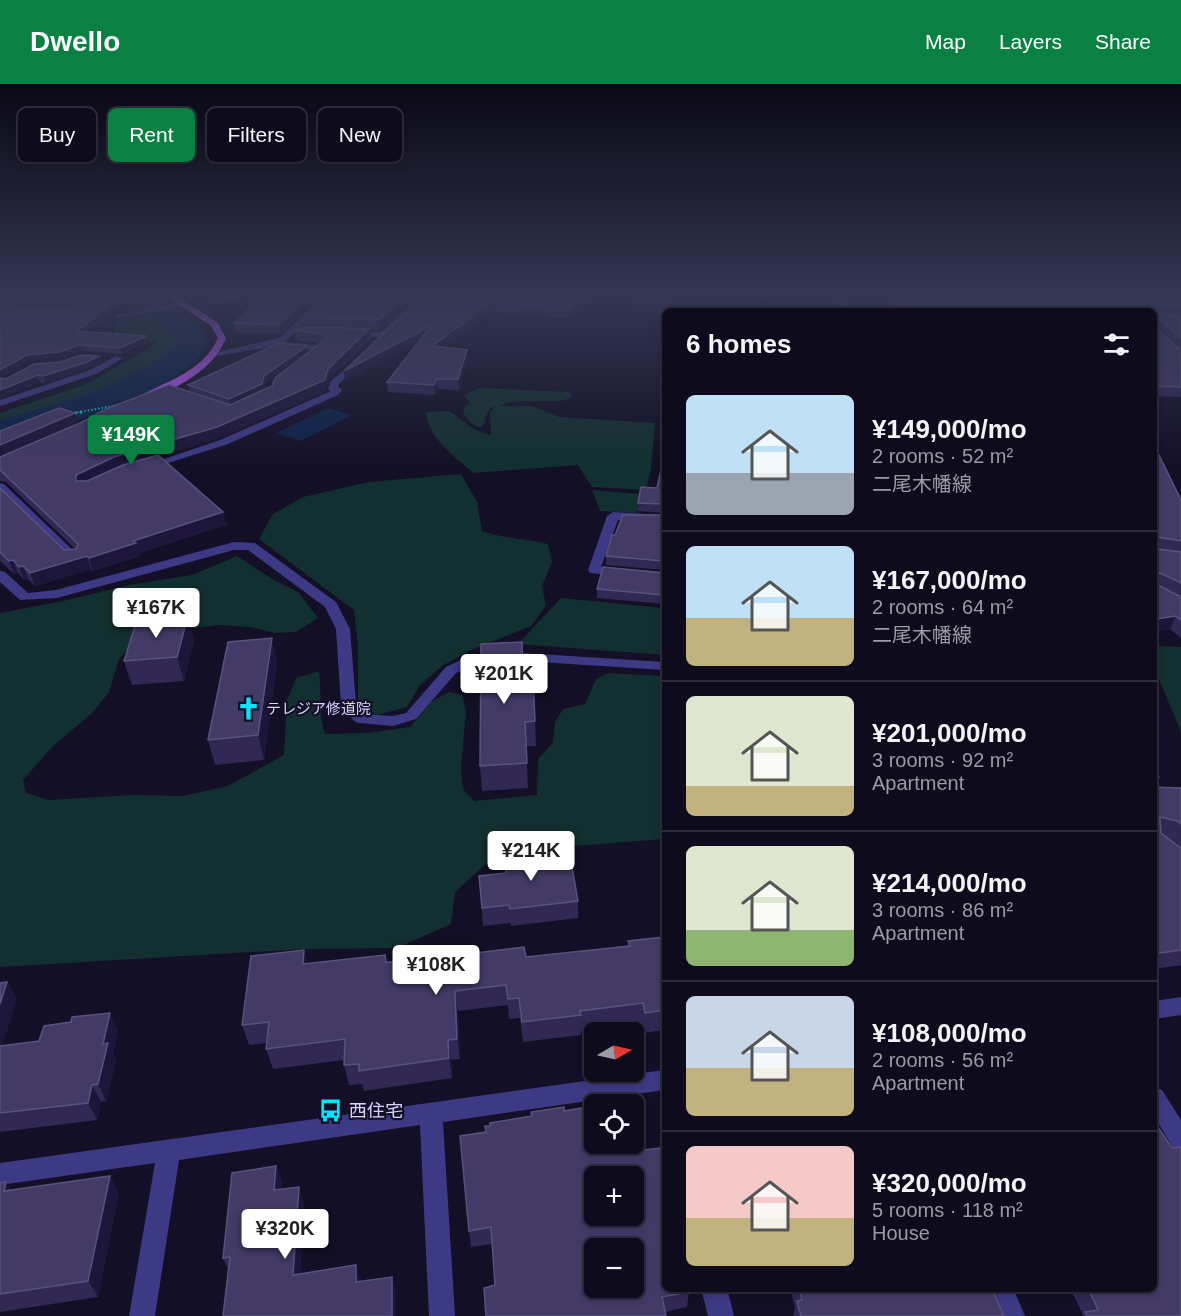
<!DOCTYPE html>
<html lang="en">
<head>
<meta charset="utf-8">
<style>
  :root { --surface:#0e0b1c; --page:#171425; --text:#f1f3f6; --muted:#9b9ba3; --line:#2e2b3b; --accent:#0b8043 }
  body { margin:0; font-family:Helvetica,"Noto Sans JP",sans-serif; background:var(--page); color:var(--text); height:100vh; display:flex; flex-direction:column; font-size:22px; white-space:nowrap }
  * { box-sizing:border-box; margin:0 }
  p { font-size:20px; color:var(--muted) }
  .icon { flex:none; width:33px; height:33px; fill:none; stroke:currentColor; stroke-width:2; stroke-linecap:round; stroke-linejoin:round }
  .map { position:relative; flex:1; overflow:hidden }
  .side { position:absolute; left:662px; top:224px; width:495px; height:984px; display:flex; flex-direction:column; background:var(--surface); border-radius:9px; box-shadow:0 3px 9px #0003,0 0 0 2px var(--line) }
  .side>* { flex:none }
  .guide { position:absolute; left:18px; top:24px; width:554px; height:54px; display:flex; gap:12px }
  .needle { width:39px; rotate:81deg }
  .buttons { position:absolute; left:584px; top:938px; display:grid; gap:12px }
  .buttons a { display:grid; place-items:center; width:60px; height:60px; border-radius:9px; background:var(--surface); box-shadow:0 3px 9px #0003,0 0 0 2px var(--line); font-size:30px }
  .price { position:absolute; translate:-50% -51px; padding:0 14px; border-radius:6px; background:#fff; color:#222; font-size:20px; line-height:39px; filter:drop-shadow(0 2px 3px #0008) }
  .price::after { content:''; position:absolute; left:50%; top:36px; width:18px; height:14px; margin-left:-9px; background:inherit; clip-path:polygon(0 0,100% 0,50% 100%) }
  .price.active { background:var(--accent); color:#fff }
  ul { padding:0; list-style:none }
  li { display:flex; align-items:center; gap:18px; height:150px; padding:0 24px }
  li+li { border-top:2px solid var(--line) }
  li span { display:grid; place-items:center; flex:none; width:168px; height:120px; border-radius:9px; color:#555 }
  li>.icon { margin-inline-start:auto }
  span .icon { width:72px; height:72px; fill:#fffc; stroke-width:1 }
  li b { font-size:26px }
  h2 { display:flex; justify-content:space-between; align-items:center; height:72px; padding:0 24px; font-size:26px }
  .chip { padding:0 21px; border-radius:9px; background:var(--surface); box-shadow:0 3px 9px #0003,0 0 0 2px var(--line); font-size:21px; line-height:54px }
  .chip.active { background:var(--accent); color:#fff }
  header { display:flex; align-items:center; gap:36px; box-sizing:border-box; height:84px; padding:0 30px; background:var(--accent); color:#fff }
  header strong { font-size:28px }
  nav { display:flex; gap:33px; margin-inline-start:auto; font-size:21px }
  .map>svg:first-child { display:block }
</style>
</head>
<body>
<header>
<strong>Dwello</strong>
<nav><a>Map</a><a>Layers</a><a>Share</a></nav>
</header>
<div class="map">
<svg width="1181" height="1232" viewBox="0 0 1181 1232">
  <rect width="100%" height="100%" fill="#130f26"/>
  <path fill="#12302f" d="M154,229L182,252L185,263C136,311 63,325 0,344V329L89,299L159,258L111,253L119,235Z
    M480,304L570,308L573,313C550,323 521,311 500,322H532L559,333L655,339L651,385L646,406L592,403L578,381L473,389C454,372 428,354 426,328L449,327L475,346L491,351L490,328L496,322L491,324L486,331L485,339L481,343L472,340L463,329L465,322L470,319L464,311Z
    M461,390L477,418L482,447C504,455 525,454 548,460L552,478L542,502L546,522L531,542L471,566L442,582L420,601L407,623L377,631L358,623V562L354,526L259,455L273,430L303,413L369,398Z
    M592,406L641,410L637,429L600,427Z
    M237,472L272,495L298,508L318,534L296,548L275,549L251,543L218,541L175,547L131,561L119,575L109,608L93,628L52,663L23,696L26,709L48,716L133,711L183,712L228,702L284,671L287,616L296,594L319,587C322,608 318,629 325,650L367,649L410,643L431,618L449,608L462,611L466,627L461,685L463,705L474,717L537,711L538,675L553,659L555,638L563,625L585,620L596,595L608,589L664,592V755L499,768L455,808L451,840L397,864L304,865L0,883V529L63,517L129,501L192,491Z
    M561,514L664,524V571L518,560Z
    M1154,562L1181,563V648L1154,583Z"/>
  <path fill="#0c2248" d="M328,324L352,331L301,357L276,349Z"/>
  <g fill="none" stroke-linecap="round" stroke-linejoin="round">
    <path fill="#0c2248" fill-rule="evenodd" d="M124,211H154L200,244L208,262C171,316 61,342 0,357V336C64,318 126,303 178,260L177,253L128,217Z"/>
    <path stroke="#2fb8b0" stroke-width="2" stroke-dasharray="1.5 2" stroke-linecap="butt" d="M211,217L243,211
      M74,329L124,320"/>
    <path stroke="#2fb8b0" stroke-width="3" stroke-dasharray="2 3" stroke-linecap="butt" d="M70,330L82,328"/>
    <path fill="#3d3a85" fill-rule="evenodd" d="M325,211H333L285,258L325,262V266L314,273L307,271L313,266L276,262L217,272L213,269L279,254Z
      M423,211H431L386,253H350L346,250L350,247L381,248Z
      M834,211H842L849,226H841Z
      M183,218L187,220L186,222L118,234L114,232Z
      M116,272L123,274L96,290L0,322V316L90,286Z
      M359,273L363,276L362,278L339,300L338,303L342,306L338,311L228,360L152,384H144L143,382L220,356L331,307L328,305L331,297Z
      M0,399L4,400L78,471L80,474L78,477H70L0,408Z
      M613,428L664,431V438L618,436L601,483L664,488V496L590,489L588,486L607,432Z
      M234,458L255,459L336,518L350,545L356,620L364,630L393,632L406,629L446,583L465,574L492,567L664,578V586L492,575L456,589L416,635L393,642L359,639L354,637L341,621L336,545L325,523L248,466H234L57,514L20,516L0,498V487L5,488L28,509L56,506Z
      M1181,913V931L1154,935V917Z
      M664,986V1006L443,1038L455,1232H429L420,1041L179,1076L155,1232H129L155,1079L0,1101V1079Z
      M1154,1003L1162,1006L1181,1036V1067L1173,1064L1154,1032Z
      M701,1204H727L734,1232H708Z
      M987,1204H1013L1025,1232H999Z"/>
    <path fill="#c25bff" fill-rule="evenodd" d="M165,211H174L217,238L226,254C214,286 175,306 144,316L141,315V311C169,297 205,285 218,254L211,242Z"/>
  </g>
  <path fill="#312854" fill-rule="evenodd" d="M0,211H86L69,222L0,219Z
    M92,211H132L86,248L147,252L148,258L122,270L82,267L61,274L29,277L0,294L70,224Z
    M264,211H323L280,250L236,249L234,239Z
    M326,211H420L380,246L369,245L371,255L329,295L326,307L219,354L160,372L223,428L226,441L139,469L140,472L93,487L91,485L35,502L28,495L24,496L18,489L14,490L0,477V404L64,466L75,465L6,398L0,397V347L75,329L78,340L225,319L189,307L188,301L307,262L308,268L266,298L263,306L272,302L321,259L297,257L295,247L304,243L303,234Z
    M424,211H594L568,235L492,227L444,263L467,266V275L459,306L438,305L435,311L388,308L387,298L418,258L345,297L344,287Z
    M641,211H674L669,226H664V228L639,227V218Z
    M889,211H1124L1132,219H1133L1127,211H1181V266L1167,254L1181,267V313L1154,312V226H895Z
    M99,272L101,278L89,284L45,299L40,298L0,314V294L6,295L60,278Z
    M1154,369L1181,416V554L1170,545L1154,547Z
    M664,371V430V429L638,427V419L657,404Z
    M664,431V487V486L606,481V472L615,451Z
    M664,489V520L597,514V505Z
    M188,532L194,556L184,597L132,601L124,577Z
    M277,578L264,676L215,681L208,656Z
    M523,596L535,637L536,662H526L528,704L482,707L480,682Z
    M1154,691V703L1181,704V881L1154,885ZM1165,752L1169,754L1178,760L1180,763Z
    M504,773L578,817V834L511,842L510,839L483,842L479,792L505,789Z
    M664,853V946L644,949L642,939L581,947V951L523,958L520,934L509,935L508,921L458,927L460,975L451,976L452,994L364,1007L362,1000L349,1001L344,981V976L273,985L266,965L267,959L249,961L242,941L308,880L526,873L628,862V857Z
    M7,898L17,915L2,962L118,946L113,970L116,977L106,1017L101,1018L97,1036L0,1048V899Z
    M564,1027L664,1204L689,1208L687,1223L665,1228L495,1201L492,1160L471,1163L469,1147Z
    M276,1082L282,1098L281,1105L304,1119L300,1190L361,1197V1198L396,1208V1232H223L228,1185L223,1174Z
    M6,1098L11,1106L119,1108L98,1213L0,1228V1099Z
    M790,1204H991L1004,1232H793L795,1223Z
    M1070,1204H1154L1181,1232H1082L1083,1231Z"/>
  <path fill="#1d163a" d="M76,211H86L69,222L68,216Z
    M123,211H132L79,253L77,247Z
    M312,211H323L280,250L278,241Z
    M409,211H420L380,246L379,236Z
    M585,211H594L568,235V226Z
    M672,211H674L669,226V219Z
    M492,218V227L433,272L432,262Z
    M432,241L433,250L345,297L344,287Z
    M369,245L371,255L329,295L326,307L219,354L117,385L80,403L76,397V391L114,373L328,285Z
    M147,252L148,258L122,270L120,264Z
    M80,261L82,267L61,274L29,277L0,294V286L27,271Z
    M307,262L308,268L266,298L263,306L231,322L229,315Z
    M467,266V275L459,306L458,295Z
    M99,272L101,278L89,284L45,299L43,292Z
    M38,291L40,298L0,314V306Z
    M437,295L438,305L435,311L434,301Z
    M75,329L78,340L0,375V361Z
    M223,428L226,441L139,469L140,472L93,487L89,474L133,457Z
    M87,472L91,485L35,502L30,489Z
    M13,476L18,489L14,490L9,477Z
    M23,482L28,495L24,496L19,483Z
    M188,532L194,556L184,597L177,573Z
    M1176,532L1170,545L1154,547V540L1156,535Z
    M272,554L277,578L264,676L258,651Z
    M304,866L309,886L303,880Z
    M7,898L17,915L0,968V920Z
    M455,907L458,927L460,975L457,955Z
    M110,929L118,946L113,970L116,977L106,1017L98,1000L103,960Z
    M448,956L451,976L452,994L449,974Z
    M92,1001L101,1018L97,1036L88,1019Z
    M276,1082L282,1098L280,1122L274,1106Z
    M110,1092L119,1108L98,1213L88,1197Z
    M6,1098L17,1115L4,1107Z
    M299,1103L304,1119L299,1206L293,1191Z
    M356,1181L361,1197V1214L356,1198Z
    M392,1193L396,1208V1232H392Z"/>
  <path fill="#433a66" stroke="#5a527e" stroke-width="1.5" fill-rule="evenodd" d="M0,211H76L68,216L0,213Z
    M92,211H123L77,247L147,252L120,264L80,261L59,268L27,271L0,286V222L70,224Z
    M264,211H312L278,241L234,239Z
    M326,211H409L379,236L303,234Z
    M424,211H585L568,226L492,218L432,262L467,266L458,295H437L434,301L387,298L432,241L344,287Z
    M641,211H672L669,219L639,218Z
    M894,211H957L1052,219H1078L1080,216L1074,213L1050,211H1124L1132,219L1142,217L1137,211H1181V223L1155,221L1157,229L1181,232V254L1157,233L1155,243L1181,267V303L1154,302V226H900Z
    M304,243L369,245L328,285L325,296L217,343L114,373L76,391V397H87L123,381L158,371L223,428L133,457L136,459L89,474L87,472L30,489L23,482L19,483L13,476L9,477L0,468V404L64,466L76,465L78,460L75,457L0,386V373L80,339L106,325L169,301L230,321L272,302L275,294L327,254L321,249L295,247Z
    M279,259L307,262L264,292L262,300L229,315L188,301Z
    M81,271L99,272L87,278L43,292L38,291L0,306V294L6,295L34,280L60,278Z
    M59,324L75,329L0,361V347Z
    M1154,369H1158L1181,416V457L1157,453L1158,465L1181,468V499L1158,488V501L1181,513V536L1176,532L1156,535L1154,533Z
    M664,371V420L638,419L641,403L657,404Z
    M623,431H664V477L606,472L612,451H615Z
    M603,483L664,489V511L597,505Z
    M188,532L177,573L124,577L137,536Z
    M272,554L258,651L208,656L228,558Z
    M522,558L523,596L533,595L535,637L525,638L527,679L480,682L481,560Z
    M1154,691L1159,693L1154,703L1181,704V740L1177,737L1160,733L1161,749L1181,764V866L1154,870Z
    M569,766L578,817L510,825L509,821L482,824L479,792L506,789L504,773Z
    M664,853V926L645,929L643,919L580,927L581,931L522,938L519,914L508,915L506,901L455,907L457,955L448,956L449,974L359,987V980L344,981L345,955L266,965L269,938L242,941L251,872L304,866L303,880L385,871L386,878H404L524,863L526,873L630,862L628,857Z
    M7,898L0,920V899Z
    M110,929L103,960L108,959L98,1000L92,1001L88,1019L0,1029V962L39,957L44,942L71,938L72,933Z
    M618,1018V1020H604Z
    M594,1022V1059H633V1055L636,1067L660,1064L664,1083V1204H688L689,1208L662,1213L666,1232H486L484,1204L495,1201L491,1143L469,1147L460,1052L486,1048L485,1042H490V1039L532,1032L531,1028L564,1023V1027ZM594,1092H633V1131H594ZM594,1164H633V1203H594Z
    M1154,1037L1172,1064L1181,1063V1232H1087L1085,1228L1098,1226L1088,1204H1154Z
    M276,1082L274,1106L299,1103L293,1191L356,1181V1198L392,1193V1232H223L230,1173L223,1174L232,1089Z
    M110,1092L88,1197L0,1210V1099L6,1098L4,1107Z
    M799,1204H991L1004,1232H801L797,1217L802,1216Z"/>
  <linearGradient id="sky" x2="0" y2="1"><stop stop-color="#0a0815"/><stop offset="0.55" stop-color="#333752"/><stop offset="1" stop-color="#333752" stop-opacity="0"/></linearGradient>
  <rect width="1181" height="383" fill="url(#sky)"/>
  <defs>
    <symbol id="church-bare" viewBox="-9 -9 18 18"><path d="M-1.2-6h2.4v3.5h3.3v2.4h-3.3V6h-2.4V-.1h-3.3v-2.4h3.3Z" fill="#00e5ff" stroke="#130f26" stroke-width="2.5" paint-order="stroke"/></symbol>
    <symbol id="bus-bare" viewBox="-9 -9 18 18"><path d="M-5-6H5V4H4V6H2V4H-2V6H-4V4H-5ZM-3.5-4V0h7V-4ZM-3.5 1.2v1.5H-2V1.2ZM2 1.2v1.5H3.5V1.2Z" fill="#00e5ff" stroke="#130f26" stroke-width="2.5" paint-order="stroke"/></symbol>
  </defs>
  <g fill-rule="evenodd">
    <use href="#church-bare" x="232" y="608" width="33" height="33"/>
    <use href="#bus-bare" x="314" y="1010" width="33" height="33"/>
  </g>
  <g text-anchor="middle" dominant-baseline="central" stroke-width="4.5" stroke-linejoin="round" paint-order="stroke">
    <g font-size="15" fill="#d9d4ff" stroke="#130f26" text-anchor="start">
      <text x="266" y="624">テレジア修道院</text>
    </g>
    <g font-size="18" fill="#d9d4ff" stroke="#130f26" text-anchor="start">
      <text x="349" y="1027">西住宅</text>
    </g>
  </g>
</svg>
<div class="buttons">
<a><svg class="needle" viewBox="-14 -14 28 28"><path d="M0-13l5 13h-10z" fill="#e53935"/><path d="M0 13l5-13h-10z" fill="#9b9ba3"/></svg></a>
<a><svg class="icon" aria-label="locate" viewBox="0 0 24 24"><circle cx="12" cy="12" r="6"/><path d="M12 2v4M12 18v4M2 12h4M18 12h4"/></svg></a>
<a>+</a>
<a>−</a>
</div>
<b class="price active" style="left:131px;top:382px">¥149K</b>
<b class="price" style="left:156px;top:555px">¥167K</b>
<b class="price" style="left:504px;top:621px">¥201K</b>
<b class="price" style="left:531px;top:798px">¥214K</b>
<b class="price" style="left:436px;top:912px">¥108K</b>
<b class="price" style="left:285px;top:1176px">¥320K</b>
<div class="guide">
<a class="chip">Buy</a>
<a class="chip active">Rent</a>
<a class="chip">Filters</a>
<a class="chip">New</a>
</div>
<section class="side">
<h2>6 homes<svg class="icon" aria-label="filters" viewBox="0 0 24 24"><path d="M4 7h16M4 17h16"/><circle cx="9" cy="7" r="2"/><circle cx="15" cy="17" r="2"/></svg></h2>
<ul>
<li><span style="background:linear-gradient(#bfe0f5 65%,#9aa5b1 0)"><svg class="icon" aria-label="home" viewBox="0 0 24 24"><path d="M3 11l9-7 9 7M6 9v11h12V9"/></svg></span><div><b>¥149,000/mo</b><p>2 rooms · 52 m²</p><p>二尾木幡線</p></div></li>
<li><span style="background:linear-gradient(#bfe0f5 60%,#c2b280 0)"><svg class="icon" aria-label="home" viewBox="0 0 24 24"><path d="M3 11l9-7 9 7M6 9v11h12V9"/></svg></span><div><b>¥167,000/mo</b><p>2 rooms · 64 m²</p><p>二尾木幡線</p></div></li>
<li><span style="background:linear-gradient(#dfe7d0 75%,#c2b280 0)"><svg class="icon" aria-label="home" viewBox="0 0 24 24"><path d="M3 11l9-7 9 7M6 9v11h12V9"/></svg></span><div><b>¥201,000/mo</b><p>3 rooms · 92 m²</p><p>Apartment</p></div></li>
<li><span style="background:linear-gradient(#dfe7d0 70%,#8fb573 0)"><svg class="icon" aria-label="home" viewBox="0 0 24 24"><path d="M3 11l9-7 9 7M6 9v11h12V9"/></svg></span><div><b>¥214,000/mo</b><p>3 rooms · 86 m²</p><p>Apartment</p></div></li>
<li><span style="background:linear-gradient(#c9d6e8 60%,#c2b280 0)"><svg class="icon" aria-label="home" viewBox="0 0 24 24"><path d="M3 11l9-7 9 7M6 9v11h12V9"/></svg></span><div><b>¥108,000/mo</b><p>2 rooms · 56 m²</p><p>Apartment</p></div></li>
<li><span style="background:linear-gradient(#f6c9c9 60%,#c2b280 0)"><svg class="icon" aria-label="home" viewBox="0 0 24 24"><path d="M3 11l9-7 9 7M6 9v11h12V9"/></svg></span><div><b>¥320,000/mo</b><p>5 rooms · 118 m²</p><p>House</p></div></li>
</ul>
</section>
</div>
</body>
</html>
